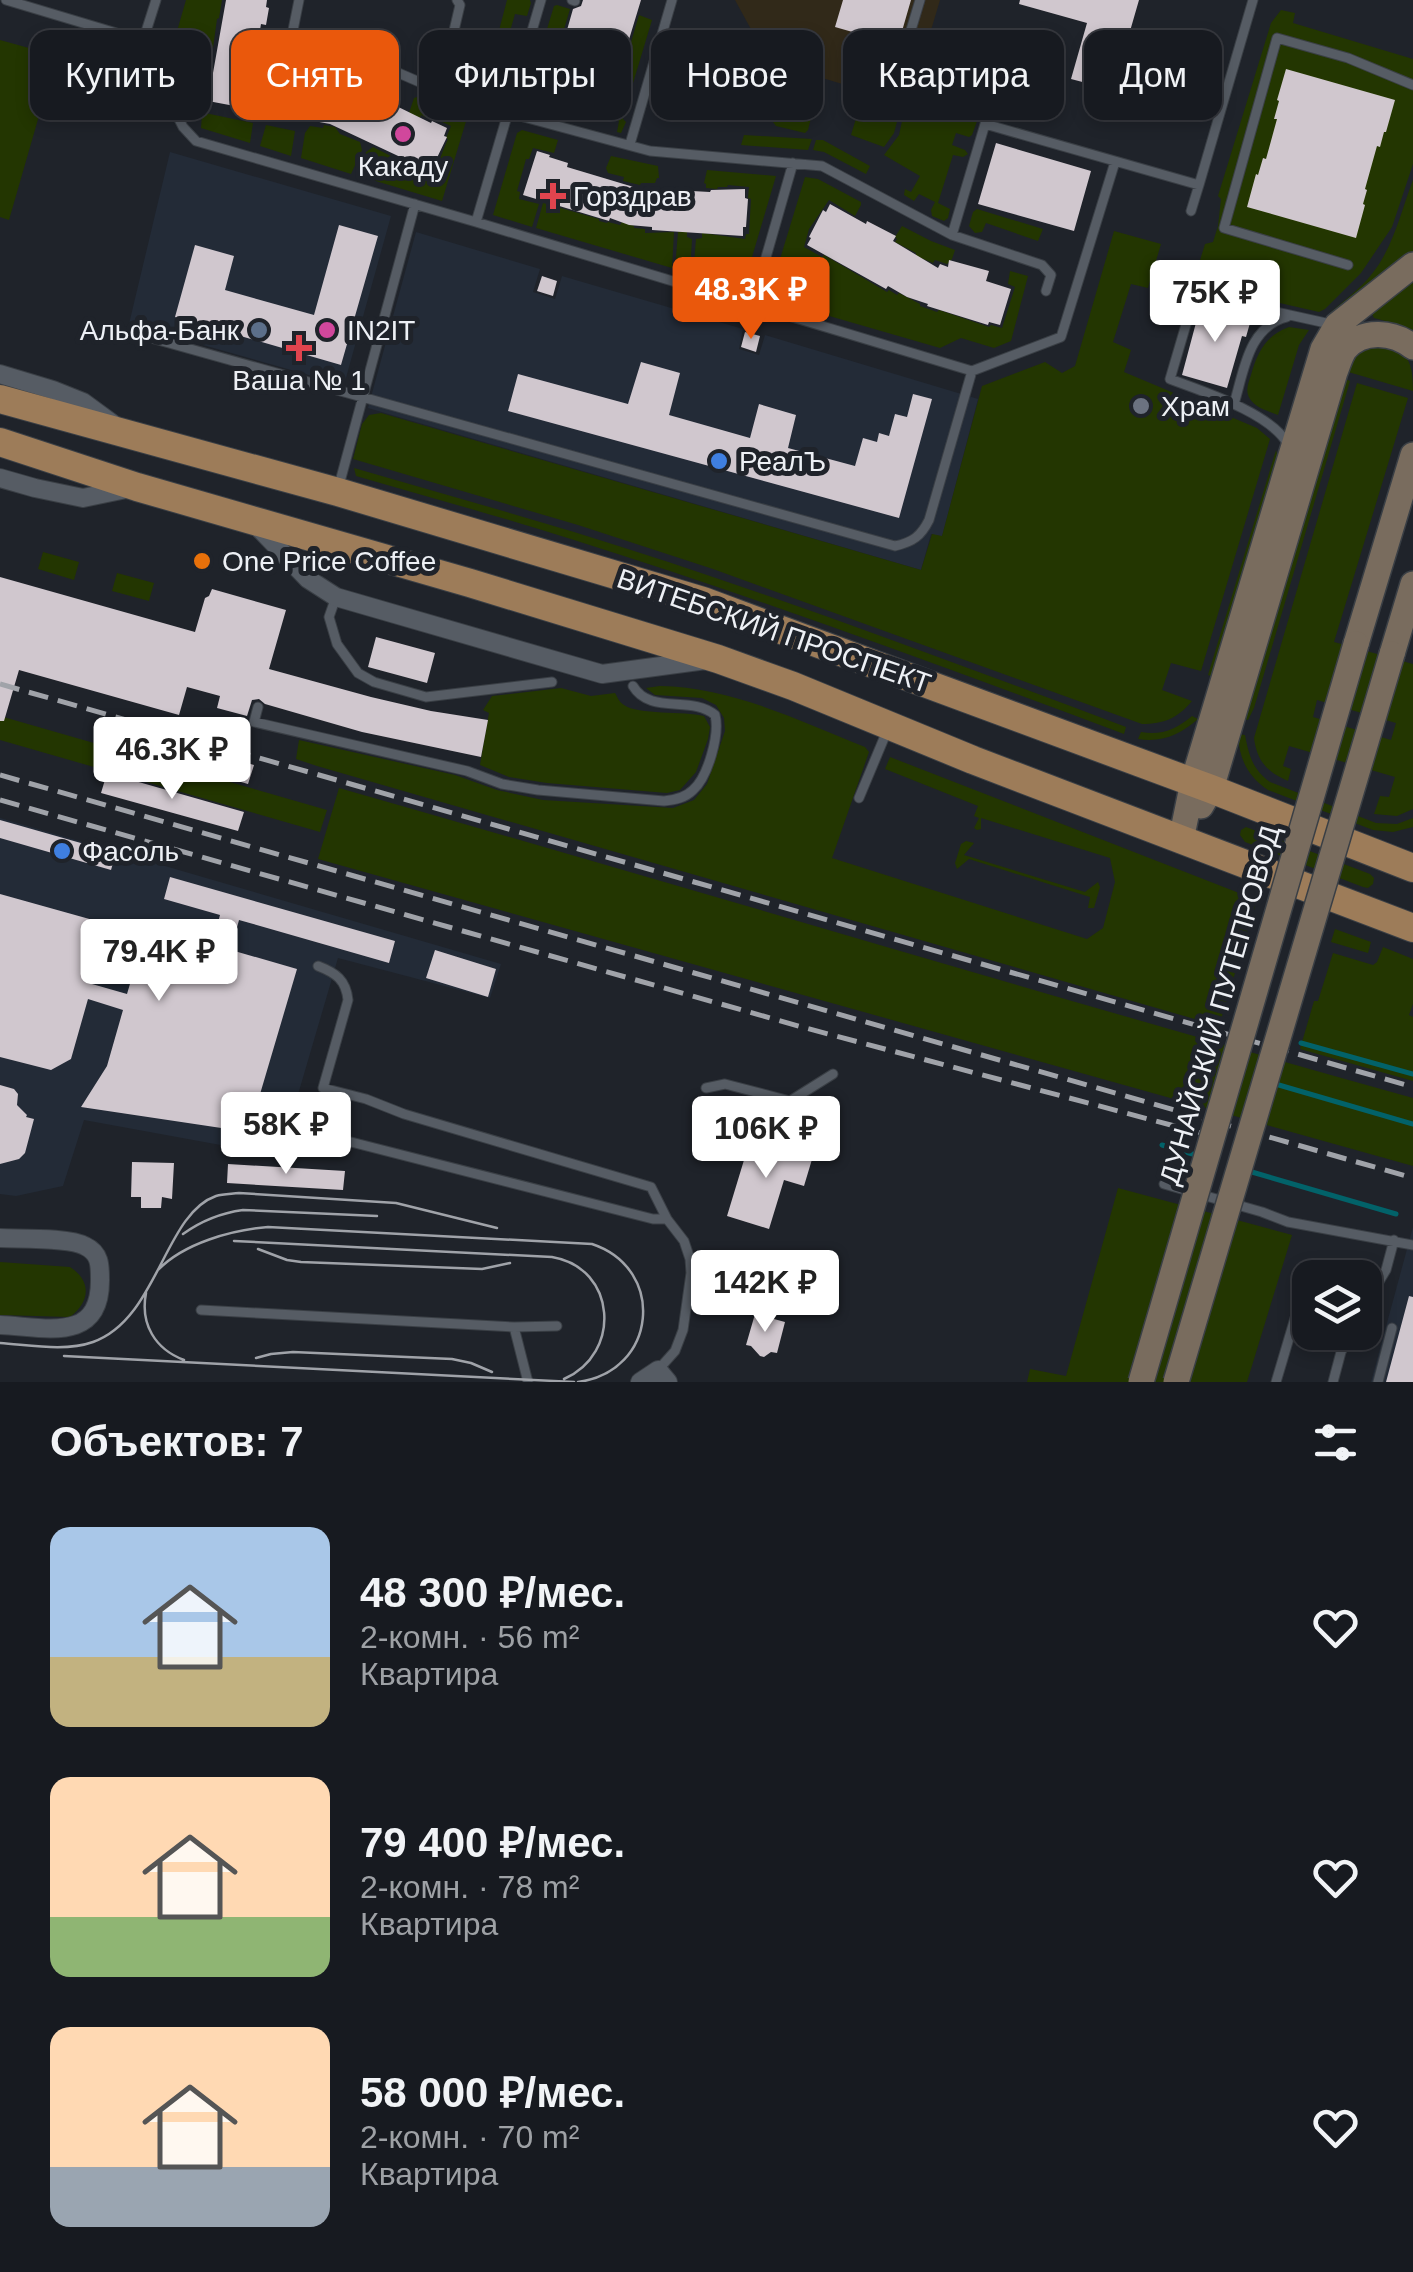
<!DOCTYPE html>
<html lang="ru">
<head>
<meta charset="utf-8">
<style>
  :root { --surface:#171a20; --page:#24272d; --text:#f1f3f6; --muted:#9ea1a5; --line:#36383e; --accent:#ea580c }
  body { margin:0; font-family:Helvetica,sans-serif; background:var(--page); color:var(--text); height:100vh; display:flex; flex-direction:column; font-size:38px; white-space:nowrap }
  * { box-sizing:border-box; margin:0 }
  p { font-size:32px; color:var(--muted) }
  .icon { flex:none; width:55px; height:55px; fill:none; stroke:currentColor; stroke-width:2; stroke-linecap:round; stroke-linejoin:round }
  .map { position:relative; height:1382px; overflow:hidden }
  .sheet { display:flex; flex-direction:column; background:var(--surface); flex:1 }
  .sheet>* { flex:none }
  .banner { position:absolute; left:30px; top:30px; width:1355px; height:90px; display:flex; gap:20px }
  .fabs { position:absolute; left:1292px; top:1260px; display:grid; gap:20px }
  .fabs a { display:grid; place-items:center; width:90px; height:90px; border-radius:20px; background:var(--surface); box-shadow:0 5px 15px #0003,0 0 0 2px var(--line); font-size:50px }
  .price { position:absolute; translate:-50% -85px; padding:0 22px; border-radius:10px; background:#fff; color:#222; font-size:32px; line-height:65px; filter:drop-shadow(0 2px 5px #0008) }
  .price::after { content:''; position:absolute; left:50%; top:60px; width:30px; height:22px; margin-left:-15px; background:inherit; clip-path:polygon(0 0,100% 0,50% 100%) }
  .price.selected { background:var(--accent); color:#fff }
  ul { padding:0; list-style:none }
  li { display:flex; align-items:center; gap:30px; height:250px; padding:0 50px }
  li span { display:grid; place-items:center; flex:none; width:280px; height:200px; border-radius:20px; color:#555 }
  li>.icon { margin-inline-start:auto }
  span .icon { width:120px; height:120px; fill:#fffc; stroke-width:1 }
  li b { font-size:42px }
  h2 { display:flex; justify-content:space-between; align-items:center; height:120px; padding:0 50px; font-size:42px }
  .chip { padding:0 35px; border-radius:20px; background:var(--surface); box-shadow:0 5px 15px #0003,0 0 0 2px var(--line); font-size:35px; line-height:90px }
  .chip.selected { background:var(--accent); color:#fff }
  .map>svg:first-child { display:block }
</style>
</head>
<body>
<div class="map">
<svg width="1413" height="1382" viewBox="0 0 1413 1382">
  <rect width="100%" height="100%" fill="#1f232a"/>
  <path fill="#232b37" d="M170,152L391,216L344,385L129,324Z
    M416,232L540,269L533,292L555,299L562,276L743,329L739,349L759,355L765,335L978,399L942,537L931,534L921,570L368,408Z
    M0,818L501,964L490,998L338,958L297,1098L284,1107L259,1152L84,1120L63,1186L16,1196L0,1194Z
    M1413,1228V1382H1371L1413,1227Z"/>
  <path fill="#312919" d="M735,0H940L909,104L769,62Z"/>
  <path fill="#233601" fill-rule="evenodd" d="M186,0H222L219,18L217,19L213,48L199,53L175,48L173,45Z
    M507,0H530L531,3L527,16L515,14L508,38L519,44L503,100L499,104L481,99Z
    M557,5L570,9L552,70L555,73L538,68L536,65L554,6Z
    M1281,10L1295,13L1293,23L1413,59V164L1392,227L1361,273L1325,309L1319,312L1193,283L1205,244L1213,242L1218,226L1221,199L1218,196L1271,23Z
    M639,15L652,20L630,93L628,95L622,93V85L619,83Z
    M0,40L83,63L87,76L45,95L9,220L0,217Z
    M750,40L766,63L783,68L769,120L731,109Z
    M932,57H940L945,64L944,68L934,75L959,107L970,101L980,113L972,135L969,137L956,133L952,145L965,150L968,154L963,157L953,155L938,203L950,209L948,218L944,221L932,216L931,210L935,202L919,194L914,201L904,195L905,189L911,192L920,176L884,155L899,135L904,112L916,108Z
    M172,58L195,62L199,66L190,109L167,65Z
    M323,65L366,74L373,80L369,88H362L359,93L342,85L321,81L319,73Z
    M537,72L627,98L628,101L623,119L626,122L621,133L617,132L619,121L543,99L538,110L525,106L534,74Z
    M790,72L820,82L808,130L805,133L776,126L773,122L786,75Z
    M864,92L902,103L894,133L884,147L851,135Z
    M417,97L467,118L442,201L356,175L366,152L373,147L403,162L410,163V166L430,175C439,167 442,151 448,139L446,138L451,126L431,117L429,119L421,115L420,118L409,113L414,98Z
    M205,113L253,123L250,143L201,128L202,115Z
    M266,125L295,131L291,156L260,146Z
    M324,125L335,127L340,134L360,142L362,150L351,174L301,158L305,133L310,126L323,128Z
    M522,130L558,140L554,153L533,148L529,159H526L517,191L520,192L519,199L539,204L532,227L493,215L517,133Z
    M744,135L812,139L808,150L741,145Z
    M816,140H823L870,166L866,174L824,152L813,150Z
    M611,156L658,166L659,178H657L655,183H641L640,185L623,181L624,177L608,173L606,168Z
    M707,170L776,176L747,274L726,268L708,279L693,275L696,239L702,238V233L745,239L746,234H749L751,199L748,198L749,187L728,185L727,187H718L717,189L706,188V184L704,183Z
    M805,177L818,179L861,202V205L855,216L829,200L809,229L804,247L822,257L824,255L887,292L889,290L897,295L899,293L920,304V306L937,312L939,310L989,327L991,325L1002,328L1015,287L1008,284L1010,271L1028,276L1011,341L994,348L961,338L940,348L805,309L795,289L773,282Z
    M1413,180V255L1338,311L1330,313C1343,301 1360,289 1371,275C1393,249 1401,211 1413,180Z
    M543,203L599,219V221L607,223L608,222L620,225L622,222L634,226V228L645,229V233L674,232L672,268L536,228Z
    M977,209L1043,229L1038,241L986,223L982,232L975,233L969,226L973,212Z
    M902,226L931,241L955,250L952,259L947,264L935,260L933,263L916,256V253L895,242L897,239L895,237Z
    M1114,231L1161,244L1148,288L1131,284L1113,342L1131,350L1124,372L1257,428L1270,439L1201,671L1171,663L1162,690L1192,701C1178,718 1164,724 1142,724L713,569L578,525L353,459L362,424L369,415L381,413L921,570L932,534L942,536L982,386L1045,362L1062,373L1075,366Z
    M678,232H687V237L692,239L690,274L675,269Z
    M1413,279V331L1397,324L1374,318L1372,314L1374,308Z
    M1289,327L1309,330L1299,345L1278,415C1268,411 1256,408 1250,399C1245,391 1248,384 1251,375C1257,353 1266,335 1289,327Z
    M1368,347C1405,347 1413,355 1413,391L1345,371L1354,356Z
    M1343,378L1350,381L1254,708L1248,720L1242,718Z
    M1357,383L1408,398L1334,642L1413,664V809L1397,816L1374,814L1380,796L1389,797L1395,777L1289,746L1283,766L1291,769L1288,781C1267,772 1257,761 1254,738ZM1317,700L1396,723L1391,740L1313,717Z
    M1276,450L1278,458L1216,678L1208,675Z
    M354,468C427,489 501,510 574,532C760,589 944,659 1126,727L1124,734C942,666 759,598 574,540C502,517 428,497 356,476Z
    M43,552L79,562L74,580L38,569Z
    M117,573L154,583L149,601L112,591Z
    M660,686C731,687 800,721 865,747L869,752L832,858L1087,939L1103,928L1115,882L1110,858L981,818V829L977,830L974,828L979,818L974,816L978,806L885,769L890,757L1257,900L1219,1026L317,766L296,759L299,740L455,775L497,790L543,800L673,808L694,800L707,784L725,731L724,718L716,705L702,698L655,695L646,688Z
    M561,688L591,696L615,693C618,698 619,702 624,705C638,715 684,711 704,716L710,727L708,739L696,772L680,790L667,793L547,783L509,777L480,765L489,713L483,710L492,696Z
    M0,716L327,810L320,832L0,740Z
    M1192,716L1198,719C1181,734 1162,743 1138,739L1141,732C1161,736 1177,729 1192,716Z
    M1238,734L1245,735C1249,755 1252,769 1270,782L1376,823L1397,824L1413,818V827L1393,832L1373,830L1268,790C1247,776 1239,758 1238,734Z
    M339,788C697,890 1054,998 1413,1098V1166L318,859Z
    M1246,827L1370,874L1374,878L1373,884L1368,888L1363,887L1245,842L1240,835L1241,830Z
    M966,841L974,843L964,855L1085,892L1098,882L1100,887L1094,908H1088L1090,897L969,859L957,869L955,863L961,844Z
    M1335,929L1371,942L1368,953L1331,942Z
    M1383,947L1413,959V1004L1409,1015L1413,1017V1081L1300,1049L1314,1001H1318L1333,953L1373,965L1377,962Z
    M1118,1188L1292,1235L1247,1382H1027L1030,1369L1066,1376Z
    M0,1262L70,1267C92,1281 90,1302 70,1317L0,1315Z"/>
  <g fill="none" stroke-linecap="round" stroke-linejoin="round">
    <path stroke="#026269" stroke-width="5" d="M1301,1043L1413,1074
      M1272,1083L1413,1124
      M1162,1145L1196,1155
      M1245,1170L1396,1214"/>
  </g>
  <path fill="#d0c7ce" d="M226,0H267L266,7L269,8L266,25L261,24L259,36L257,35L252,64L283,70L282,74L312,80V82L354,90L371,98L372,96L380,98L431,123L432,121L447,128L444,136L447,137L434,164L432,162L428,170L330,124L208,101Z
    M583,0H641L614,89L555,72L573,9L581,6Z
    M843,0H911L898,45L835,27Z
    M1020,0H1139L1113,90L1071,79L1087,23L1019,4Z
    M1286,69L1395,100L1386,132H1384L1380,147L1377,146L1365,189L1367,190L1363,204L1365,205L1356,238L1247,207L1256,174L1258,175L1263,158L1266,159L1277,119H1274L1279,101L1277,100Z
    M996,143L1091,171L1074,231L978,204Z
    M537,151L550,155L549,157L568,163L567,167L637,188L710,192L711,190L745,189V198L748,199L746,227H743V236L652,230V227L629,225L610,218L609,221L523,195Z
    M830,204L866,224L867,221L896,236L893,241L938,268L940,264L948,267L949,260L989,271L986,281L1011,289L1000,325L989,322L988,325L927,306L928,304L907,297L888,286L886,289L807,245L811,238L809,237L823,210L826,212Z
    M339,225L378,236L341,365L175,317L195,245L234,256L225,290L314,315Z
    M542,276L557,281L553,296L537,291Z
    M1201,304L1252,316L1246,337L1242,336L1227,388L1182,375Z
    M745,332L760,336L756,352L741,347Z
    M641,362L680,373L669,415L750,438L759,404L796,415L788,448L855,466L863,438L877,442L879,433L889,436L895,414L907,417L913,394L932,399L899,518L508,411L518,374L628,404Z
    M0,577L195,632L205,598L209,596L212,589L286,610L269,669L371,697L431,711L488,720L481,757L362,732L265,704L259,699L252,700L247,716L217,708L220,696L187,687L179,715L19,670L4,721H0Z
    M376,637L435,653L427,683L368,667Z
    M120,726L254,765L248,784L114,746Z
    M107,773L244,812L238,831L101,793Z
    M0,820L116,853L111,870L0,838Z
    M170,877L395,941L389,963L239,920L231,950L297,969L253,1118L225,1110L228,1129L81,1107L107,1066L123,1010L88,999L71,1059L51,1070L0,1057V894L93,920L106,938L92,984L127,994L147,926L212,945L220,915L164,899Z
    M435,950L496,969L488,997L426,978Z
    M0,1085L14,1089L18,1094L17,1105L27,1115L26,1117L34,1119L25,1153L19,1159L0,1164Z
    M283,1109L309,1116L304,1134L278,1127Z
    M751,1137L813,1156L804,1186L784,1180L769,1229L727,1216Z
    M132,1162L174,1163L172,1199L162,1197L161,1208H141V1197H131Z
    M228,1164L345,1171L343,1190L227,1183Z
    M1409,1296L1413,1297V1382H1386Z
    M755,1314L785,1322L777,1353L771,1352L764,1357L760,1356L751,1346L746,1345Z"/>
  <g fill="none" stroke-linecap="round" stroke-linejoin="round">
    <defs>
      <path id="lane" d="M6,0L143,41
        M156,0L143,41L144,51L183,127L196,141L476,222L541,0
        M299,0L292,35L300,46L373,62L496,115L520,116L650,151L822,166L952,235L1042,265L1051,275L1046,291
        M572,0L575,1
        M909,37L939,46L987,114L985,124
        M896,80L920,0
        M440,90L460,5L457,0
        M630,144L672,0
        M1191,211L1199,185
        M476,222L972,371L1061,337L1115,162
        M952,235L985,124L1199,185L1253,0
        M1348,265L1224,228L1277,38L1348,58L1413,85
        M752,306L793,163
        M144,336L895,546C913,542 921,536 929,520L972,371
        M1234,404C1244,371 1248,327 1287,317
        M1288,444C1269,412 1204,392 1170,379L1195,294L1335,325
        M338,489L415,204
        M336,597L329,617L337,644L358,673L374,682L426,697L552,682
        M258,707L254,722L467,771L502,784L538,790L664,801C675,800 685,798 693,790C708,777 720,734 715,715C692,695 650,715 633,686
        M859,798L887,731
        M318,966C336,973 346,980 348,1000L323,1088L366,1099L404,1114L651,1187L667,1219L684,1241L690,1259L691,1273L683,1330L675,1351L658,1370
        M706,1088L725,1084L790,1101L833,1074
        M351,1142L653,1219H667
        M1164,1184L1262,1212L1288,1222L1413,1245
        M1365,1305L1386,1270L1394,1240
        M201,1310L514,1327L557,1326
        M514,1327L528,1382
        M1276,1382L1306,1281
        M1333,1382L1341,1352L1351,1332
        M1378,1382L1392,1328"/>
      <path id="street" d="M0,374L53,390L83,402L113,424
        M0,478L35,488L83,498L131,488
        M257,526L308,579L336,597L602,674L706,660
        M0,1238C21,1239 69,1237 85,1246C100,1253 100,1265 100,1279C101,1344 45,1327 0,1325
        M640,1382L658,1370L668,1382"/>
      <path id="secondary" d="M1356,644L1413,455
        M1392,654L1413,584
        M1201,806L1211,789L1335,372C1338,365 1340,356 1345,349C1363,328 1394,332 1413,347
        M1181,840L1193,782L1323,349L1337,325L1413,265"/>
      <path id="primary" d="M0,399L338,492L703,601L1211,789L1413,868
        M0,442L137,487L470,583L718,659L793,686L973,760L1413,928"/>
    </defs>
    <use href="#lane" stroke="#3a3f45" stroke-width="11"/>
    <use href="#street" stroke="#3a3f45" stroke-width="20"/>
    <use href="#secondary" stroke="#3a3f45" stroke-width="28"/>
    <use href="#primary" stroke="#3a3f45" stroke-width="30"/>
    <use href="#lane" stroke="#565c64" stroke-width="9"/>
    <use href="#street" stroke="#565c64" stroke-width="18"/>
    <use href="#secondary" stroke="#796c5e" stroke-width="25"/>
    <use href="#primary" stroke="#9d7c59" stroke-width="28"/>
    <path stroke="#a0a3a9" stroke-width="2.5" d="M183,1234C201,1221 221,1213 243,1210L377,1216
      M234,1241L552,1257C617,1268 622,1354 564,1379
      M258,1249L287,1260L301,1262L482,1269L510,1263
      M158,1270C184,1243 232,1230 268,1227L592,1244C667,1269 657,1372 578,1382
      M146,1293C140,1324 155,1349 184,1360
      M0,1343C30,1345 65,1352 93,1342C158,1319 164,1214 216,1196C223,1194 231,1194 239,1193L396,1203L497,1228
      M64,1356L574,1382
      M256,1358L271,1354L293,1352L452,1359L471,1363L492,1372"/>
    <path stroke="#a0a3a9" stroke-width="5" stroke-dasharray="20 10" stroke-linecap="butt" d="M0,684L1413,1087
      M0,775L1413,1178
      M0,800L802,1027L1216,1137"/>
    <defs>
      <path id="secondary-bridge" d="M1141,1382L1356,644
        M1176,1382L1392,654"/>
    </defs>
    <use href="#secondary-bridge" stroke="#3a3f45" stroke-width="28" stroke-linecap="butt"/>
    <use href="#secondary-bridge" stroke="#796c5e" stroke-width="25"/>
  </g>
  <g fill="#d1479c" stroke="#1f232a" stroke-width="4">
    <circle cx="403" cy="134" r="10"/>
    <circle cx="327" cy="330" r="10"/>
  </g>
  <g fill="#e0444e" stroke="#1f232a" stroke-width="4">
    <path d="M548 181h10v10h10v10h-10v10h-10v-10h-10v-10h10z"/>
    <path d="M294 333h10v10h10v10h-10v10h-10v-10h-10v-10h10z"/>
  </g>
  <circle fill="#5c6f8a" stroke="#1f232a" stroke-width="4" cx="259" cy="330" r="10"/>
  <circle fill="#6b7280" stroke="#1f232a" stroke-width="4" cx="1141" cy="406" r="10"/>
  <g fill="#3f7fe0" stroke="#1f232a" stroke-width="4">
    <circle cx="719" cy="461" r="10"/>
    <circle cx="62" cy="851" r="10"/>
  </g>
  <circle fill="#e8710a" stroke="#1f232a" stroke-width="4" cx="202" cy="561" r="10"/>
  <g text-anchor="middle" dominant-baseline="central" stroke-width="10" stroke-linejoin="round" paint-order="stroke">
    <g font-size="28" fill="#edf0f5" stroke="#1f232a" text-anchor="start">
      <text x="403" y="166" text-anchor="middle">Какаду</text>
      <text x="573" y="196">Горздрав</text>
      <text x="239" y="330" text-anchor="end">Альфа-Банк</text>
      <text x="347" y="330">IN2IT</text>
      <text x="299" y="380" text-anchor="middle">Ваша № 1</text>
      <text x="1161" y="406">Храм</text>
      <text x="739" y="461">РеалЪ</text>
      <text x="222" y="561">One Price Coffee</text>
      <text x="82" y="851">Фасоль</text>
    </g>
    <g font-size="28" fill="#edf0f5" stroke="#1f232a">
      <text transform="translate(774 631) rotate(19)">ВИТЕБСКИЙ ПРОСПЕКТ</text>
      <text transform="translate(1220 1005) rotate(-74)">ДУНАЙСКИЙ ПУТЕПРОВОД</text>
    </g>
  </g>
</svg>
<div class="fabs">
<a><svg class="icon" aria-label="layers" viewBox="0 0 24 24"><path d="M12 4l9 5-9 5-9-5zM3 14l9 5 9-5"/></svg></a>
</div>
<b class="price selected" style="left:751px;top:342px">48.3K ₽</b>
<b class="price" style="left:1215px;top:345px">75K ₽</b>
<b class="price" style="left:172px;top:802px">46.3K ₽</b>
<b class="price" style="left:159px;top:1004px">79.4K ₽</b>
<b class="price" style="left:286px;top:1177px">58K ₽</b>
<b class="price" style="left:766px;top:1181px">106K ₽</b>
<b class="price" style="left:765px;top:1335px">142K ₽</b>
<div class="banner">
<a class="chip">Купить</a>
<a class="chip selected">Снять</a>
<a class="chip">Фильтры</a>
<a class="chip">Новое</a>
<a class="chip">Квартира</a>
<a class="chip">Дом</a>
</div>
</div>
<section class="sheet">
<h2>Объектов: 7<svg class="icon" aria-label="filters" viewBox="0 0 24 24"><path d="M4 7h16M4 17h16"/><circle cx="9" cy="7" r="2"/><circle cx="15" cy="17" r="2"/></svg></h2>
<ul>
<li><span style="background:linear-gradient(#a9c7e8 65%,#c2b280 0)"><svg class="icon" aria-label="home" viewBox="0 0 24 24"><path d="M3 11l9-7 9 7M6 9v11h12V9"/></svg></span><div><b>48 300 ₽/мес.</b><p>2-комн. · 56 m²</p><p>Квартира</p></div><svg class="icon" aria-label="heart" viewBox="0 0 24 24"><path d="M12 20l-8-8c-3-5 5-10 8-4 3-6 11-1 8 4z"/></svg></li>
<li><span style="background:linear-gradient(#ffd9b3 70%,#8fb573 0)"><svg class="icon" aria-label="home" viewBox="0 0 24 24"><path d="M3 11l9-7 9 7M6 9v11h12V9"/></svg></span><div><b>79 400 ₽/мес.</b><p>2-комн. · 78 m²</p><p>Квартира</p></div><svg class="icon" aria-label="heart" viewBox="0 0 24 24"><path d="M12 20l-8-8c-3-5 5-10 8-4 3-6 11-1 8 4z"/></svg></li>
<li><span style="background:linear-gradient(#ffd9b3 70%,#9aa5b1 0)"><svg class="icon" aria-label="home" viewBox="0 0 24 24"><path d="M3 11l9-7 9 7M6 9v11h12V9"/></svg></span><div><b>58 000 ₽/мес.</b><p>2-комн. · 70 m²</p><p>Квартира</p></div><svg class="icon" aria-label="heart" viewBox="0 0 24 24"><path d="M12 20l-8-8c-3-5 5-10 8-4 3-6 11-1 8 4z"/></svg></li>
</ul>
</section>
</body>
</html>
